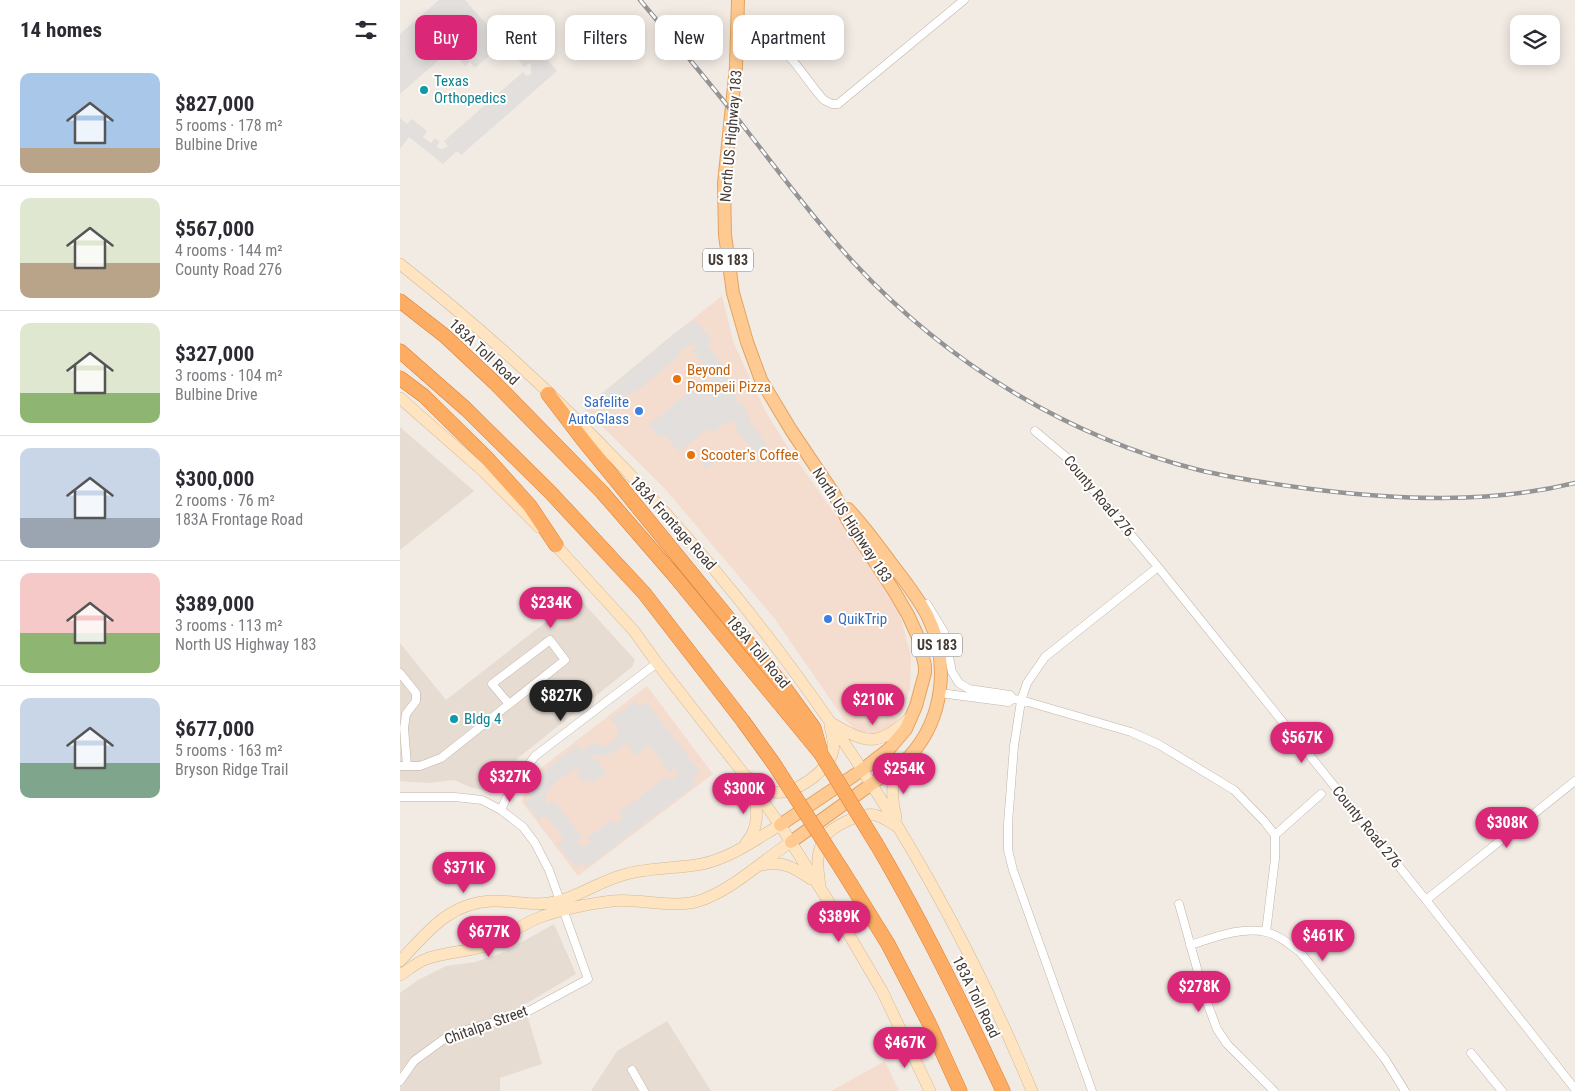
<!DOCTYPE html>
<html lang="en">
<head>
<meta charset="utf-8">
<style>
  :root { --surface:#fff; --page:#f7f7f7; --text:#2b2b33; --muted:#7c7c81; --line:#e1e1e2; --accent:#db2777 }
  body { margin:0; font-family:"Roboto Condensed",sans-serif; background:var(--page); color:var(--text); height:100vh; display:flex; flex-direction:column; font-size:19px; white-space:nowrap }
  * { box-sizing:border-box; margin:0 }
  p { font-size:16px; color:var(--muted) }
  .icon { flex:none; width:28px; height:28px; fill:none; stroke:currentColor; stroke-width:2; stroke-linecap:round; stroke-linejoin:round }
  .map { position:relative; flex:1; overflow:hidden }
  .sheet { display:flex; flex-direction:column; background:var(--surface); width:400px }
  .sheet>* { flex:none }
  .guide { position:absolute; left:15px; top:15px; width:475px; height:45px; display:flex; gap:10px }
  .buttons { position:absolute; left:1110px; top:15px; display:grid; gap:10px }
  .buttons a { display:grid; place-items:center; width:50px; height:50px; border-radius:10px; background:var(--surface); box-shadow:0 2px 12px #0003; font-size:25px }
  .price { position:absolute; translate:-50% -42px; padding:0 11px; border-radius:18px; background:var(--accent); color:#fff; font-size:16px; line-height:32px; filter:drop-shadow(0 1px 2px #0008) }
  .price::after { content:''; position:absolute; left:50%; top:30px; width:15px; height:11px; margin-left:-8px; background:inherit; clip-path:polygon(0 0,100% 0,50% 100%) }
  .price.selected { background:#222; color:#fff }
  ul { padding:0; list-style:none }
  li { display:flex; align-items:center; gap:15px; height:125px; padding:0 20px }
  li+li { border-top:1px solid var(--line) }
  li span { display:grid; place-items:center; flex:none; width:140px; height:100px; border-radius:10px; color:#555 }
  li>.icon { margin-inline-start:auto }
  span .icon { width:60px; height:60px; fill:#fffc; stroke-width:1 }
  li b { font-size:21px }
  h2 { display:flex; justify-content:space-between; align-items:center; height:60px; padding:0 20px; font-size:21px }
  .chip { padding:0 18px; border-radius:10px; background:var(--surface); box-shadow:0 2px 12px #0003; font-size:18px; line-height:45px }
  .chip.selected { background:var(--accent); color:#fff }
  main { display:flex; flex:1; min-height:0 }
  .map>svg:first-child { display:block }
</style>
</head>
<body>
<main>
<section class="sheet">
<h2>14 homes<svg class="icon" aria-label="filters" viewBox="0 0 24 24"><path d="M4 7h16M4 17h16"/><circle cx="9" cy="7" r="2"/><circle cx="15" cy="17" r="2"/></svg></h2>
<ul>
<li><span style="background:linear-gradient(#a9c7e8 75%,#b9a48a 0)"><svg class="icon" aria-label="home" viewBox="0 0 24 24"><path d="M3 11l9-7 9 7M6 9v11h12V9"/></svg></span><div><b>$827,000</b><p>5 rooms · 178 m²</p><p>Bulbine Drive</p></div></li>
<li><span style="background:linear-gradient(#dfe7d0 65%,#b9a48a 0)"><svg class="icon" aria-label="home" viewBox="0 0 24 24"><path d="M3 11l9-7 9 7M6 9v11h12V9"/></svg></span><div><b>$567,000</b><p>4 rooms · 144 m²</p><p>County Road 276</p></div></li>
<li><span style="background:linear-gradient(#dfe7d0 70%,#8fb573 0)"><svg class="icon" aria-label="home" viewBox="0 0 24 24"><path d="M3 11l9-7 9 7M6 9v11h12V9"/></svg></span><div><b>$327,000</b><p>3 rooms · 104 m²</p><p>Bulbine Drive</p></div></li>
<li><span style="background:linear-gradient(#c9d6e8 70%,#9aa5b1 0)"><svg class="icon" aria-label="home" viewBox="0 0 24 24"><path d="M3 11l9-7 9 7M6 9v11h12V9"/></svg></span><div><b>$300,000</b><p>2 rooms · 76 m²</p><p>183A Frontage Road</p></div></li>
<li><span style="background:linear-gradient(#f6c9c9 60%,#8fb573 0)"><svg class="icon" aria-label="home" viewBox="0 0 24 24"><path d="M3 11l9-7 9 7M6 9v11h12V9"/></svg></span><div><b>$389,000</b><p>3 rooms · 113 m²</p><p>North US Highway 183</p></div></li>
<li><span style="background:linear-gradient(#c9d6e8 65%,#7fa58c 0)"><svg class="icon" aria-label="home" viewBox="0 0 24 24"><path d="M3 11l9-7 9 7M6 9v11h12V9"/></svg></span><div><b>$677,000</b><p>5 rooms · 163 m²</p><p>Bryson Ridge Trail</p></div></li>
</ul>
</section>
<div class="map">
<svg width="1175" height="1091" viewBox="0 0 1175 1091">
  <rect width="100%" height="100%" fill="#f2ebe4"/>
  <path fill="#e6dcd2" d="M0,427L74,491L0,550Z
    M178,597L235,660L232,667L118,758L94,793L70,787L54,780L28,783L0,781V643L46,700Z
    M154,924L176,974L124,1005L142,1064L100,1078V1091H0V993L18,980L46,966L75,962L104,952Z
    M267,1021L311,1091H191L217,1051Z"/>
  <path fill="#f4ddce" d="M322,296L334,344L367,414L387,446L490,592L500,615L511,656L510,688L503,712L492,726L477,734L461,732L456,730L444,719L374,618L266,490L184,408L275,333Z
    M247,686L313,774L178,876L122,802L127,784L141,768Z
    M485,1061L499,1091H431Z"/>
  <path fill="#e2dfdc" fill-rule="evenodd" d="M39,0H65L96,35L91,40L93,41L102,42L114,32L115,33L120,29L157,71L61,155L57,151L43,164L9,137L0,149V118L7,124L12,119L27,131L23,137L31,143L35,138L40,142L36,147L42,149L45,148L48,146L44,141L123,72L127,76L131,74V66L129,63L124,67L114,55L119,51L114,48L108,49L96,59L91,54L75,68L70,62L65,66L51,50L56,46L49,42L43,47L48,52L0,94V34Z
    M295,320L312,340L307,344L327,372L338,404L343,403L351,424L367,444L356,454L338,432L333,420L324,423L312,433L308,428L279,452L265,435L260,438L249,425L304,379L308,384L309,383L313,368L311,365L307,368L292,351L297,347L293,344L284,348L274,360L242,387L226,396L211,410L199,396L274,334Z
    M309,447L313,464L304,470L300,454Z
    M235,701L239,707L246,702L300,772L293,777L297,783L186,868L182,863L176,868L157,844L164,839L145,815L139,820L125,802L130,798L128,792L142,773L177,745L182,751L194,742L197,745L203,747L216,739L219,730L211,719ZM226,743L236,755L249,745L270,772L276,768L277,775L272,781L267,776L219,813L223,818L215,825L211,820L187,838L191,843L188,845H180L177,841L182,837L154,800L148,805L145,798L147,792L157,781L179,766L181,768L176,772L184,783L190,779L193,783L207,773L195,757L190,761L189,757L195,755L207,756Z"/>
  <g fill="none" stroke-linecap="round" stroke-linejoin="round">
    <defs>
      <path id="street" d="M338,35C344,35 351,35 357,36C388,43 404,79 424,100L432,104H438L564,0
        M635,431L666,457L758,567L1026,900L1175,1089
        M527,604L544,632L552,672L559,683L569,689L610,695L613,699
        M0,673L16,693V701L6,714L4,728L7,766
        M540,693L608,702L613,699L621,700L731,732L758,744L834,790L864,821L875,835V859L866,932
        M0,766H20L41,758L165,660L150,640L92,684L109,704
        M0,797H55L82,800L101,810L123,827L135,843L149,870L188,979L125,1013L66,1030L44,1039L14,1061L0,1081
        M101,810L111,788L135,756L257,663
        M875,835L921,794
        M1026,900L1175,781
        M779,904L805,997L817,1029L827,1044L874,1091
        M790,945C813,938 842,926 866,932C879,935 889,944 900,952L985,1059L1005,1091
        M1071,1053L1102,1091
        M232,1070L244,1091
        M692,1091L613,870L608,850V823L614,746L621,701L627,683L645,657L758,567"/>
      <path id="secondary" d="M0,264C274,479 498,769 632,1091
        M0,398L83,471L139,527
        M150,539L234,631L257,663L343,773L380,825L441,921L482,991L530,1091
        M433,724C470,746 479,745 511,717
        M350,778C357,783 365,790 374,792C393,796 429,771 433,751C435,743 431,733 430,725
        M496,817C491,796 490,780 504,762
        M346,843C360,827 357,810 354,790
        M361,865C384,861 393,867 411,879
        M420,887C419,875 416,864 419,852C420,848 422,842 424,838C432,826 461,812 475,815C483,817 489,822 496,826
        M0,961C27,933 48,903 92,901C111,900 130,906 149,903C176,899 197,882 223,875C250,867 276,869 302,864C330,858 355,840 380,825
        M0,975C8,970 16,963 26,959C45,952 66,952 85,946C104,939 120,925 138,918C161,909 188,904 212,901C241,898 271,909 299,901C331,891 363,860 391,842"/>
      <path id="primary" d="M338,0L336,67L324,183L325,235L333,293L347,342L361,380L391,430L434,494L448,521L494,591L508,615L518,637L525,666V673L516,706L506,729L489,749L462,770L380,825
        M391,842L509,757C544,719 550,662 528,617C518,597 504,580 491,563C477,544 464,526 448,509"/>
      <path id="highway" d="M0,301L45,336L95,383L202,492L273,574L421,754
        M0,351L66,409L151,493L244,593L343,721
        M0,378L24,396L86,457L130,506L156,545
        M148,394L183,440L382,684L414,728L420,749
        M477,845C524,925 564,1007 603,1091
        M442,870L488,944L529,1023L560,1091"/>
    </defs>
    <use href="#street" stroke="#c0b4a9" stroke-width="9"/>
    <use href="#secondary" stroke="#d5b895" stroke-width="12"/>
    <use href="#primary" stroke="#e3a361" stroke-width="14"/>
    <use href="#highway" stroke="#dc7e33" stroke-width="15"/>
    <use href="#street" stroke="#fff" stroke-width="8"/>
    <use href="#secondary" stroke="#fee4c1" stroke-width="11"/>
    <use href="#primary" stroke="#feca91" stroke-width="12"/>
    <use href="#highway" stroke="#fdad63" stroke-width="14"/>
    <defs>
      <path id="rail" d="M240,0C275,42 311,84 344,127C380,173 415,221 454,263C547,363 668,437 799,470C836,479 873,484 911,489C998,500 1089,504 1175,483"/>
    </defs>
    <use href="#rail" stroke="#949494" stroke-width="4.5"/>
    <use href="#rail" stroke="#fff" stroke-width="2.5" stroke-dasharray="8" stroke-linecap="butt"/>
    <defs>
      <path id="highway-bridge" d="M343,721L374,764L442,870
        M421,754L477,845"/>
    </defs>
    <use href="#highway-bridge" stroke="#dc7e33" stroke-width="15" stroke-linecap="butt"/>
    <use href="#highway-bridge" stroke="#fdad63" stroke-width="14"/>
  </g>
  <g fill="#0f9aa8" stroke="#fff" stroke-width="2">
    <circle cx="24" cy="90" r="5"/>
    <circle cx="54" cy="719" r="5"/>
  </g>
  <g fill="#e8710a" stroke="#fff" stroke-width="2">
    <circle cx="277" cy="379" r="5"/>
    <circle cx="291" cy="455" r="5"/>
  </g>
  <g fill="#3f7fe0" stroke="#fff" stroke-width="2">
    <circle cx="239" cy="411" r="5"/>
    <circle cx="428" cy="619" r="5"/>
  </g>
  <g text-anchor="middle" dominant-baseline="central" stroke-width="4" stroke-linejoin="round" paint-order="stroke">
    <g fill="#fff" stroke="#7c7571" stroke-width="1">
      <rect x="303" y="248.5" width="50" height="23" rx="4"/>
      <rect x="512" y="633.5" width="50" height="23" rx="4"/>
    </g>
    <g font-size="14" font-weight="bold" fill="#443a34">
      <text x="328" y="260">US 183</text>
      <text x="537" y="645">US 183</text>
    </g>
    <g font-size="15" fill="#0d838f" stroke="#fff" text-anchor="start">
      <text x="34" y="81">Texas<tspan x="34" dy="17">Orthopedics</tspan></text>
      <text x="64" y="719">Bldg 4</text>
    </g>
    <g font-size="15" fill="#443a34" stroke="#fff">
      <text transform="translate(331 136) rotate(-85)">North US Highway 183</text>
      <text transform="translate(84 352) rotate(43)">183A Toll Road</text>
      <text transform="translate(699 496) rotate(50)">County Road 276</text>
      <text transform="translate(273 523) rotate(48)">183A Frontage Road</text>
      <text transform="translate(452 525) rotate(57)">North US Highway 183</text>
      <text transform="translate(358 652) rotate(50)">183A Toll Road</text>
      <text transform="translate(967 827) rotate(51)">County Road 276</text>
      <text transform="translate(576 997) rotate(64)">183A Toll Road</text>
      <text transform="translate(86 1025) rotate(-20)">Chitalpa Street</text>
    </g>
    <g font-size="15" fill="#c56008" stroke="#fff" text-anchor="start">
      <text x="287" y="370">Beyond<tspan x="287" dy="17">Pompeii Pizza</tspan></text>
      <text x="301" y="455">Scooter's Coffee</text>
    </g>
    <g font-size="15" fill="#366cbe" stroke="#fff" text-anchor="end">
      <text x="229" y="402">Safelite<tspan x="229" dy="17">AutoGlass</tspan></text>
      <text x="438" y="619" text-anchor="start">QuikTrip</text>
    </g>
  </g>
</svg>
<div class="buttons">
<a><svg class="icon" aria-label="layers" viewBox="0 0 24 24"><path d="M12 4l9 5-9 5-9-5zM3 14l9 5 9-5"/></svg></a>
</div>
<b class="price" style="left:151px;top:629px">$234K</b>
<b class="price selected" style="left:161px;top:722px">$827K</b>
<b class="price" style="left:473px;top:726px">$210K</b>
<b class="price" style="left:902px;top:764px">$567K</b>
<b class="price" style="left:504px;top:795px">$254K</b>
<b class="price" style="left:110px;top:803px">$327K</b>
<b class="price" style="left:344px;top:815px">$300K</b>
<b class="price" style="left:1107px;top:849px">$308K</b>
<b class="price" style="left:64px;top:894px">$371K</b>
<b class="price" style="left:439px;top:943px">$389K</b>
<b class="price" style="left:89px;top:958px">$677K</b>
<b class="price" style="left:923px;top:962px">$461K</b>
<b class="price" style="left:799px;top:1013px">$278K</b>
<b class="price" style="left:505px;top:1069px">$467K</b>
<div class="guide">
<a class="chip selected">Buy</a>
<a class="chip">Rent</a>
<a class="chip">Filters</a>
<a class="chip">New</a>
<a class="chip">Apartment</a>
</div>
</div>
</main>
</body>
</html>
